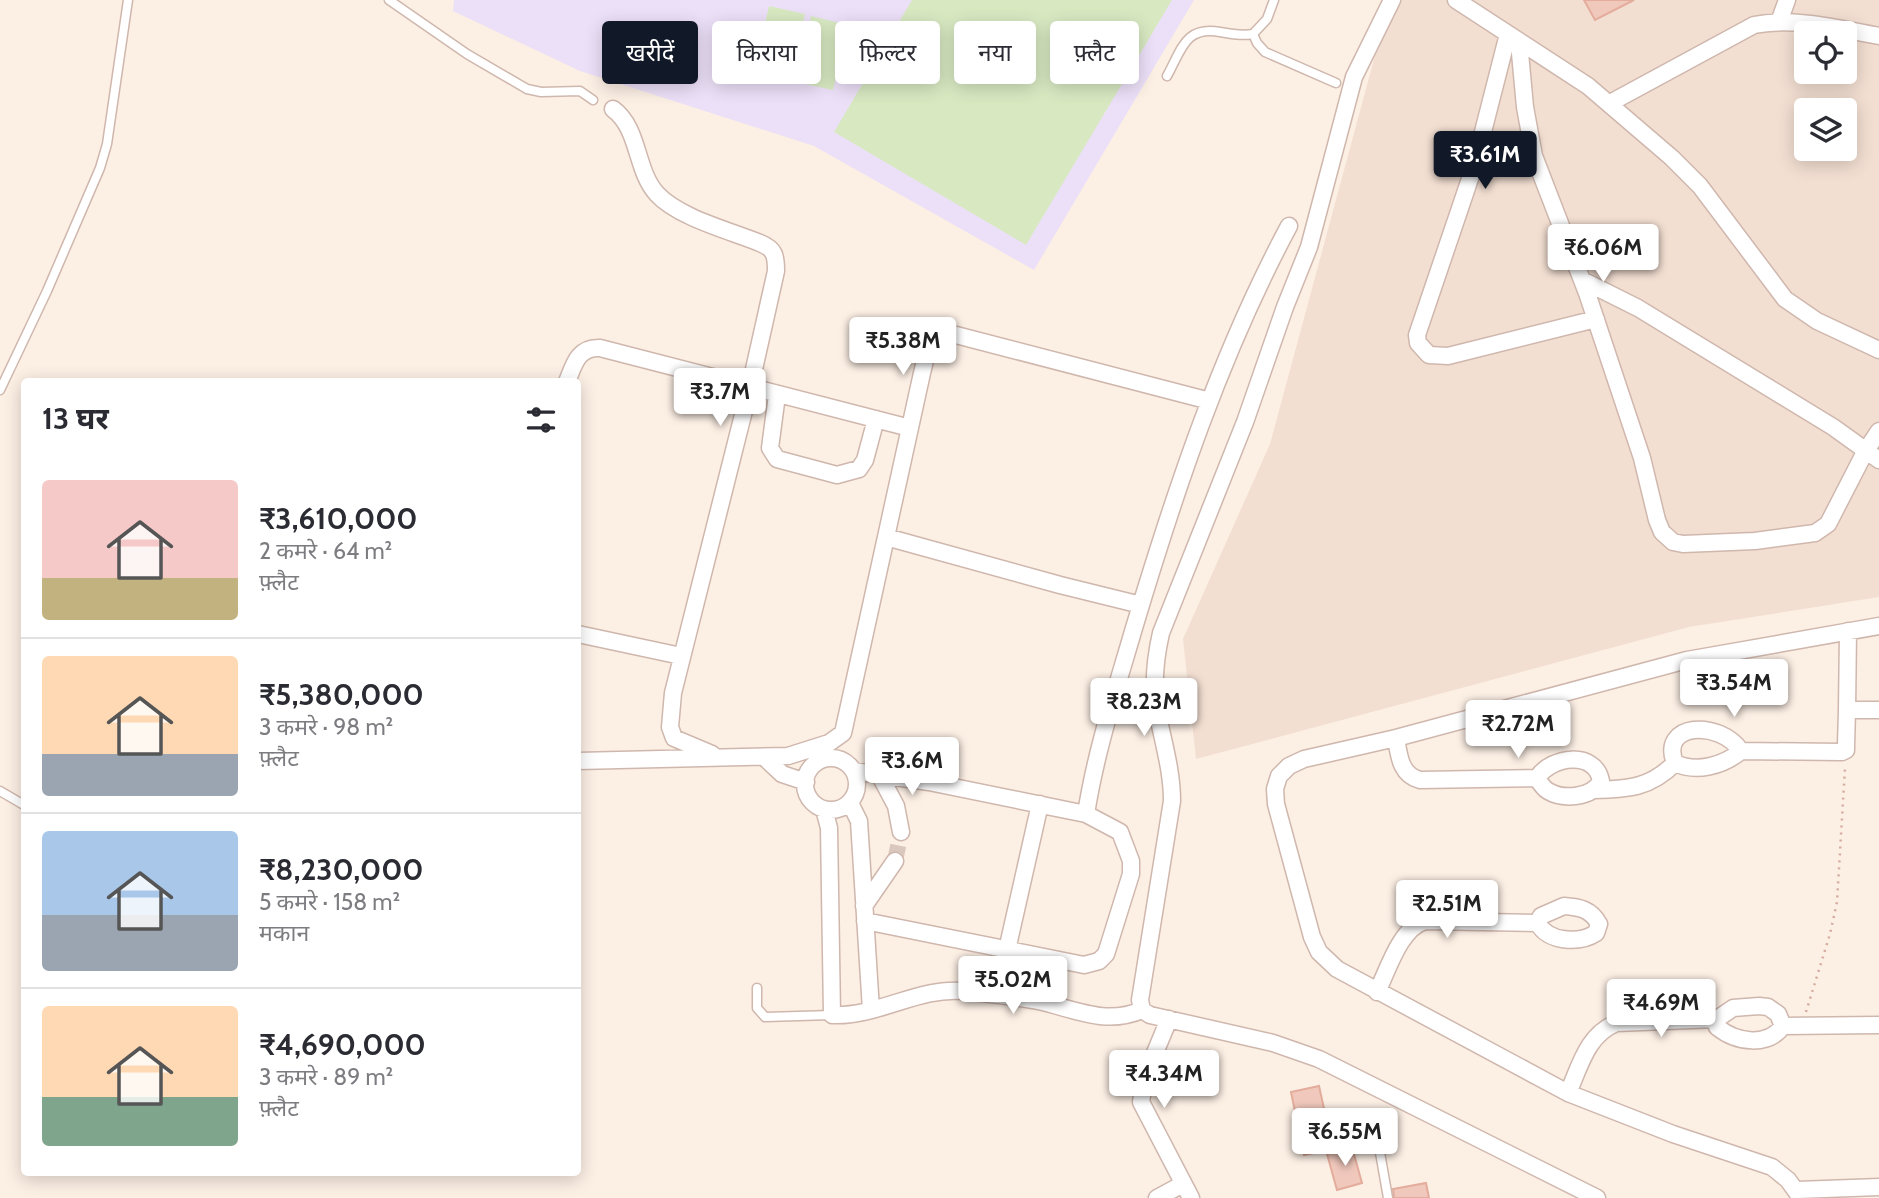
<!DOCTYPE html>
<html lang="hi">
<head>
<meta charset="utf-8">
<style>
  :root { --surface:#fff; --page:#f7f7f7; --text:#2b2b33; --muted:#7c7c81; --line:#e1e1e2; --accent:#111827 }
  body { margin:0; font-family:Cabin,"Noto Sans Devanagari",sans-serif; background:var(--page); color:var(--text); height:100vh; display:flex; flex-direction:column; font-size:26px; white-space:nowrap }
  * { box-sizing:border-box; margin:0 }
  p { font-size:23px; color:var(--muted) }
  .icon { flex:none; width:38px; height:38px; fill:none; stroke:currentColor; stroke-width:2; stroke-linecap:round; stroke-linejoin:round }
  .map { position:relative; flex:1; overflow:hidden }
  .details { position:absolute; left:21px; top:378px; width:560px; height:798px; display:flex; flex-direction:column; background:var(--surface); border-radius:7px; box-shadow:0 4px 18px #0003 }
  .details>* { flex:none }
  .guide { position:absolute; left:602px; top:21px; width:665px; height:63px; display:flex; gap:14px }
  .controls { position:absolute; left:1794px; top:21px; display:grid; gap:14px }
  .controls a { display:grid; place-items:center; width:63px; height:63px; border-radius:7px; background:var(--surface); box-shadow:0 4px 18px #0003; font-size:35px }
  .price { position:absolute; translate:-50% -60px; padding:0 16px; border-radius:7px; background:#fff; color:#222; font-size:23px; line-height:46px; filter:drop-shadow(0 2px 4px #0008) }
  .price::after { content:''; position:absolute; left:50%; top:42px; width:21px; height:16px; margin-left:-10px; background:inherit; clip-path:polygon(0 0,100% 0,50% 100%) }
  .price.active { background:var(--accent); color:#fff }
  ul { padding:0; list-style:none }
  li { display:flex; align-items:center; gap:21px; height:175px; padding:0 21px }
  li+li { border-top:2px solid var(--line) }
  li span { display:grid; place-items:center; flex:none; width:196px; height:140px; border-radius:7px; color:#555 }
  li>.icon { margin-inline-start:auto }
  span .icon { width:84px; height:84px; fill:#fffc; stroke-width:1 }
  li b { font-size:30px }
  h2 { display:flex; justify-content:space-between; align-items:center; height:84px; padding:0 21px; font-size:30px }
  .tag { padding:0 24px; border-radius:7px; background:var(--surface); box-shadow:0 4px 18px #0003; font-size:24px; line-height:63px }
  .tag.active { background:var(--accent); color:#fff }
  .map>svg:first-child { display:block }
</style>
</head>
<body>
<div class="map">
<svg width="1879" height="1198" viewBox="0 0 1879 1198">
  <rect width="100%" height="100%" fill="#fcefe4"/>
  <path fill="#f3dfd2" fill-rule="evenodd" d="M1390,0H1879V597L1689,627L1196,759L1183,639L1270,444ZM1806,33H1844V72H1806ZM1806,110H1844V149H1806Z"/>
  <path fill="#ece0f8" d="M454,0H1194L1034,270L814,146L580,71L453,11Z"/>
  <path fill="#d8e9c2" d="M912,0H1172L1026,245L834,132Z
    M769,6L805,14L790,80L754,72Z
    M811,16L848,25L833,90L796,82Z"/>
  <path fill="#f1c8bc" stroke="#e3ac9c" stroke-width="2" d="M1584,0H1634L1595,20Z
    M1319,1086L1333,1149L1304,1155L1291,1092Z
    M1352,1147L1362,1183L1337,1190L1327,1154Z
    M1426,1183L1429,1198H1394L1393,1189Z"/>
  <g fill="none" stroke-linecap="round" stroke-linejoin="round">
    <path stroke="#dac8be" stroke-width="16" stroke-dasharray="16 8" stroke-linecap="butt" d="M895,861L901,832"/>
    <defs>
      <path id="lane" d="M389,0L467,54L527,89L541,92L580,91L593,100
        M1253,34L1257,43L1265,52L1336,83
        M1167,76C1182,49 1185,26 1220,32C1231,34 1241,36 1253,34L1267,19L1274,0
        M0,390L47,291L100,168L107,144L128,0
        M0,791L24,805
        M757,988V1008L765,1017L832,1015
        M1376,1130L1388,1198"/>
      <path id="street" d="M1392,0L1354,77L1309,247L1285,307L1245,422L1161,633C1156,655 1153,681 1156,704C1161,736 1172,767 1172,801L1140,1000L1142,1010L1150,1015L1273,1043L1319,1059L1597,1198
        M1456,0L1588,86L1672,158L1700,186L1785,299L1817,321L1879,350
        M1779,22L1787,0
        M1508,34L1474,167L1417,335L1418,343L1429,355L1448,356L1596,319
        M1519,42L1525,107L1534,156L1587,293L1642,458L1657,520L1662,532L1673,542L1683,544L1755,541L1815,533L1828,524L1865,452L1879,431
        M1610,103L1754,25C1792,17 1841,29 1879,36
        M613,109C640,129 635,170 657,194C679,218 731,231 760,243C775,249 776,256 776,271L750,387L673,693L670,727L674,738L712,754
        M1582,280L1638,308L1833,427L1879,460
        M567,382C574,364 578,347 600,348L910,428
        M777,395L770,448L777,459L837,475L859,469L865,460L876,419
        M886,537L1060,585L1141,605
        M1848,631L1847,710H1879
        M578,634L681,656
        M1396,738C1399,755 1400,775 1420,780L1537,778C1551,756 1595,750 1601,781C1592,798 1563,800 1548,791C1543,788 1540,783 1537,778
        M765,758L782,774L806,782
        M805 784a26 26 0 1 1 52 0a26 26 0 1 1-52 0Z
        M578,761L788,756L829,743L843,733L922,373C928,350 927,333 956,335L1210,401
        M1675,763C1659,723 1719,719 1741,751L1842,752L1846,750V745L1847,710
        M1675,763C1696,773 1723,766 1741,751
        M854,771L929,782L1086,814
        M879,774L896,806L901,832
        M1594,790C1629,789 1650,788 1675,763
        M850,803L859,821L871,1010
        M824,809L829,828L832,1015C878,1017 918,987 963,991C988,994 1014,996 1038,1001C1075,1009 1105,1026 1142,1010
        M864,906L895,861
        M1564,906C1579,907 1591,909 1599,924L1596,933C1579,944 1547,942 1538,923L1541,916Z
        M865,921L1084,965L1099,961L1106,954L1131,874V861L1120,832L1086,814C1096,750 1116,690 1134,628C1175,491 1221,353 1289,226
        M1007,950L1040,804
        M1377,992C1388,970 1400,928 1425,921L1538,923
        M1169,1019L1145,1077L1141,1102L1191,1198
        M1717,1019V1027C1737,1043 1768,1047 1783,1026
        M1783,1026L1879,1025
        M1568,1093C1580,1066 1587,1035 1616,1023L1717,1019L1733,1008L1759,1006L1768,1007L1778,1014L1783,1026
        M1797,1190L1879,1187
        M1157,1198L1183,1184
        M1801,1198L1788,1180L1772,1167L1673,1134L1568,1093L1337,969L1319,952L1312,937L1276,804L1275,789L1279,776L1289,766L1304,759L1396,738L1687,660L1879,626"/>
    </defs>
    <use href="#lane" stroke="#cfb7ad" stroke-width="11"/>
    <use href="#street" stroke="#cfb7ad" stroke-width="19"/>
    <path stroke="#d5ab9f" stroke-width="2.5" stroke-dasharray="2 5" stroke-linecap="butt" d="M1806,1012L1830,934L1837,902L1845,768"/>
    <use href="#lane" stroke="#fff" stroke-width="8"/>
    <use href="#street" stroke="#fff" stroke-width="16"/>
  </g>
</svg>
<div class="controls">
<a><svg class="icon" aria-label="locate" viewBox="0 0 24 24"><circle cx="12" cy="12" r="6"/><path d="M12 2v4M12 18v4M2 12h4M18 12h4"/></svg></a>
<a><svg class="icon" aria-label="layers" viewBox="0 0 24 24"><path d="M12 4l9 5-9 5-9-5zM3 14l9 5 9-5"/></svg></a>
</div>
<b class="price active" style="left:1485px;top:191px">₹3.61M</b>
<b class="price" style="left:1603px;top:284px">₹6.06M</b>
<b class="price" style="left:903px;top:377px">₹5.38M</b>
<b class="price" style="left:720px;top:428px">₹3.7M</b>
<b class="price" style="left:1734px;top:719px">₹3.54M</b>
<b class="price" style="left:1144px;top:738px">₹8.23M</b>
<b class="price" style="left:1518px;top:760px">₹2.72M</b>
<b class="price" style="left:912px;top:797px">₹3.6M</b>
<b class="price" style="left:1447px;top:940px">₹2.51M</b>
<b class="price" style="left:1013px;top:1016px">₹5.02M</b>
<b class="price" style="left:1661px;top:1039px">₹4.69M</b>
<b class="price" style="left:1164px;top:1110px">₹4.34M</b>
<b class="price" style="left:1345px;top:1168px">₹6.55M</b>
<div class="guide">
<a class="tag active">खरीदें</a>
<a class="tag">किराया</a>
<a class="tag">फ़िल्टर</a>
<a class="tag">नया</a>
<a class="tag">फ़्लैट</a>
</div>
<section class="details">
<h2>13 घर<svg class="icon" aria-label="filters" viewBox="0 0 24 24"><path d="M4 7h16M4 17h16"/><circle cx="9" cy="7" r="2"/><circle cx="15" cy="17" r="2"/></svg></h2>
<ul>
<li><span style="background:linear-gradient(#f6c9c9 70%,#c2b280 0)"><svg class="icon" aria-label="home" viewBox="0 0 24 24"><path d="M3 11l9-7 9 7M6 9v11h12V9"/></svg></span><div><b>₹3,610,000</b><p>2 कमरे · 64 m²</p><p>फ़्लैट</p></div></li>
<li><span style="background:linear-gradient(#ffd9b3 70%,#9aa5b1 0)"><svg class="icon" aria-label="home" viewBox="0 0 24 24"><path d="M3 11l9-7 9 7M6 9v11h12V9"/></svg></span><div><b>₹5,380,000</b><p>3 कमरे · 98 m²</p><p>फ़्लैट</p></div></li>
<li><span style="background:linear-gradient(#a9c7e8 60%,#9aa5b1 0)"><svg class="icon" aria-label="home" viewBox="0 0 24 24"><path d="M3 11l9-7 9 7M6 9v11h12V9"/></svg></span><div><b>₹8,230,000</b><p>5 कमरे · 158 m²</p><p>मकान</p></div></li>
<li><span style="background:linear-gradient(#ffd9b3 65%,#7fa58c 0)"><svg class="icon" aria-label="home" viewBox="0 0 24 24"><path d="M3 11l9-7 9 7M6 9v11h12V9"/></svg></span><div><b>₹4,690,000</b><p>3 कमरे · 89 m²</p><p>फ़्लैट</p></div></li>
</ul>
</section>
</div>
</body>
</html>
